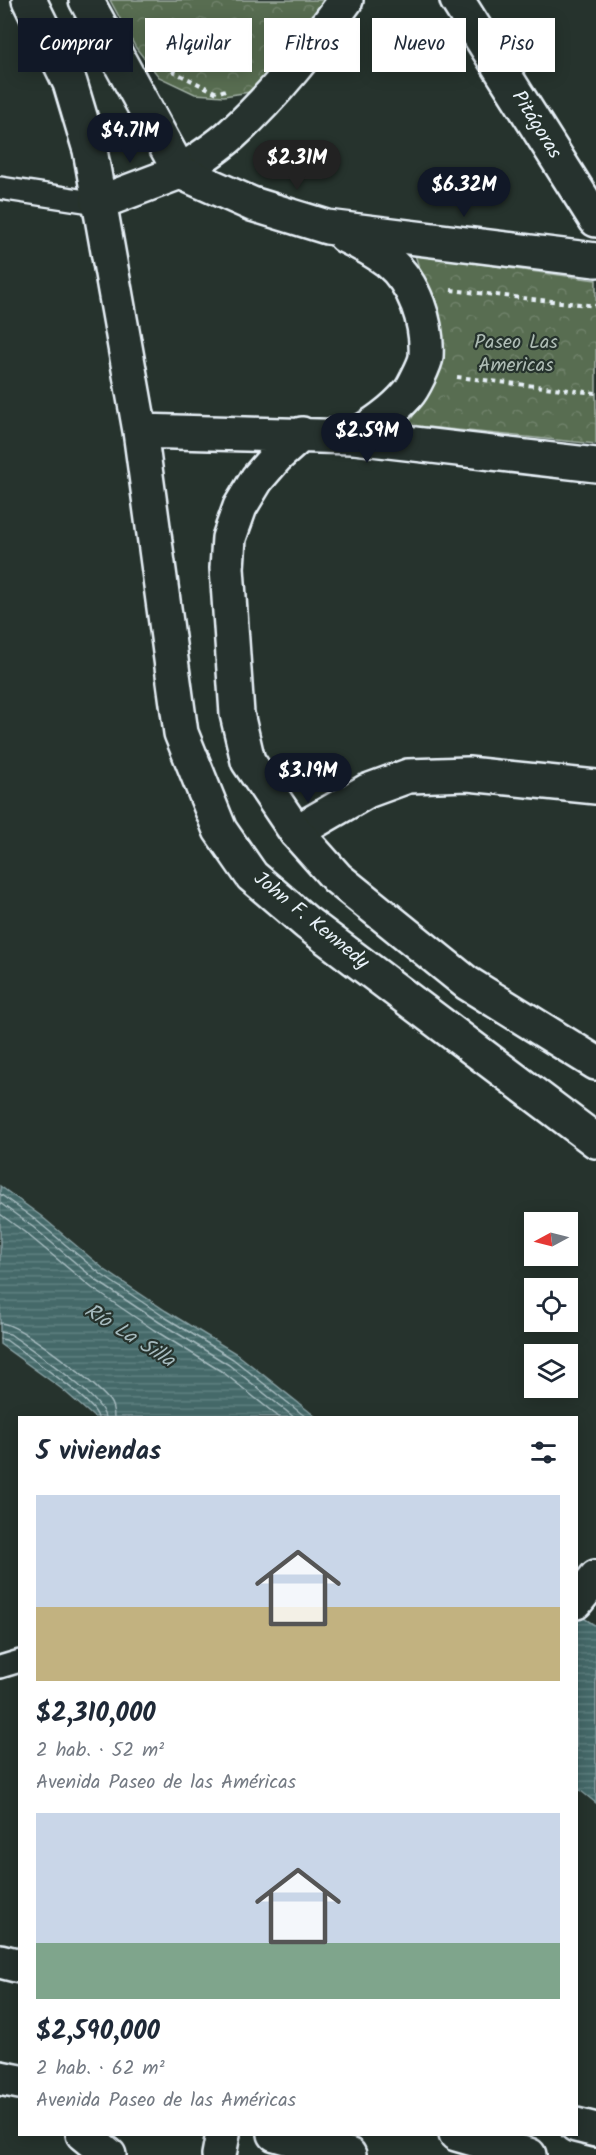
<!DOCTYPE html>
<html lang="es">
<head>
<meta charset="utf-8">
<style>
  :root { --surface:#fff; --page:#f2f2f3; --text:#1f2937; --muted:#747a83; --accent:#111827 }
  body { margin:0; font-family:Kalam,sans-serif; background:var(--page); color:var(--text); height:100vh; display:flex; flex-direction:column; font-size:22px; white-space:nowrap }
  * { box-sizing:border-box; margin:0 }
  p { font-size:20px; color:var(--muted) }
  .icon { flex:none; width:33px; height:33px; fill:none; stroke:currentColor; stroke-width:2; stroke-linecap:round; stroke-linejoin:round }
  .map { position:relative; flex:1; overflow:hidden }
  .drawer { position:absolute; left:18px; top:1416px; width:560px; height:720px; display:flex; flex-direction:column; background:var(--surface); border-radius:0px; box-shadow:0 3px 15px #0003 }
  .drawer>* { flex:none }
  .hud { position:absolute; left:18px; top:18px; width:561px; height:54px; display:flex; gap:12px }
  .needle { width:39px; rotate:263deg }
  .tools { position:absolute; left:524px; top:1212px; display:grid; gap:12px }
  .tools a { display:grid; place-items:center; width:54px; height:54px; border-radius:0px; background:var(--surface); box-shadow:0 3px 15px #0003; font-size:30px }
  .price { position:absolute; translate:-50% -51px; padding:0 14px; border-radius:21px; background:var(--accent); color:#fff; font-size:20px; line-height:39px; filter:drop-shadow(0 2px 3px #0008) }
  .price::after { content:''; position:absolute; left:50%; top:36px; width:18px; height:14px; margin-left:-9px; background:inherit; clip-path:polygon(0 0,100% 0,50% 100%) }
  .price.selected { background:#222; color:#fff }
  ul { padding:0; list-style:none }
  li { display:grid; align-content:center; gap:12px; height:318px; padding:0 18px }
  li span { display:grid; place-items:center; height:186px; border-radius:0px; color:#555 }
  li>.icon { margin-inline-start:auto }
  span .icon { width:108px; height:108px; fill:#fffc; stroke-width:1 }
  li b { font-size:26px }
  h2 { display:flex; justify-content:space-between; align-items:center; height:72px; padding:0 18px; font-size:26px }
  .tag { padding:0 21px; border-radius:0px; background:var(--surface); box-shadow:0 3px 15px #0003; font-size:21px; line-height:54px }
  .tag.selected { background:var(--accent); color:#fff }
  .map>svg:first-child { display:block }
</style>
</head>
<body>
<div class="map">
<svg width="596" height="2155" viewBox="0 0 596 2155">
  <defs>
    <pattern id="park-crowns" width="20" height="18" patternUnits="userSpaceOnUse" patternTransform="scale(1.5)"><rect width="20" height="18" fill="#586d51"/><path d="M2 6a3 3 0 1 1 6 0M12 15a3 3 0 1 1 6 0" fill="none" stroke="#70826b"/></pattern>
    <pattern id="water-rules" width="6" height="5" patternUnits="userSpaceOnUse" patternTransform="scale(1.5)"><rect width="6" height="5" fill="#446969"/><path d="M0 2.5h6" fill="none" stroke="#5f7f7f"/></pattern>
  </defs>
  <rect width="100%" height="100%" fill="#26332d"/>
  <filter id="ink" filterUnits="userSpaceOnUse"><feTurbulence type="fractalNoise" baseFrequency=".0167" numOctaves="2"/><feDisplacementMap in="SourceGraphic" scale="12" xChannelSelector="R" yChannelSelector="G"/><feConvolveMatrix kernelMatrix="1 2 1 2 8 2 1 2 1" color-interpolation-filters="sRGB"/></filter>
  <g filter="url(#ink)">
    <path fill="url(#park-crowns)" stroke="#a0afa4" stroke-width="1.5" d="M110,0H338L256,91L224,96L195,94L159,77L136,48Z
      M415,255L596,280V444L408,425L435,377V318Z"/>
    <path fill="url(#water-rules)" stroke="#869fa2" stroke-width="1.5" d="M0,1186L41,1216L105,1270L166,1311L237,1354L316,1417H94L62,1389L0,1344Z
      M576,1613L596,1626V1803L576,1787Z"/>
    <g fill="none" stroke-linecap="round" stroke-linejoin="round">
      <path stroke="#a6bbbf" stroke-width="1.5" d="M0,1194L37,1221L102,1275L163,1316L233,1359L307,1418
        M0,1203L33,1227L97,1281L159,1322L229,1365L295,1418
        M0,1214L27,1234L92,1288L154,1330L224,1373L280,1418
        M0,1323C20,1323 94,1383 109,1400C113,1405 114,1411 114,1418
        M0,1332L10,1334C29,1348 104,1397 105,1418
        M0,1339L6,1340C22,1352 96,1401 98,1418"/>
      <defs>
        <path id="lane" d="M0,188L98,203
          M0,1667L20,1661"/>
        <path id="street" d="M457,0L596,220
          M180,172C197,160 217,148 232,134C276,94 312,47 346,0
          M296,832L367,791L408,776L468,774L596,787"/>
        <path id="secondary" d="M29,0L70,83L90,150L140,431L181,733L220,830L252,876L307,923L596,1141
          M86,0L180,172L252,204L327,227L596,260
          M98,203L180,172
          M345,236C360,243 375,251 388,261C415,283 428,323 426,357C425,364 413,389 408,394C393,412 373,425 354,437
          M140,431L354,437L596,465
          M302,434L276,457L257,479L240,507L229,538L227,568L237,714L248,761L296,832L337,878L467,983L596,1063
          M576,1602L596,1577
          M219,2155L223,2134"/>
        <path id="primary" d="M0,1961L20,1966
          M0,2078L20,2082
          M576,2125L596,2130
          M83,2134L109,2155
          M275,2134L349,2155
          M456,2134L529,2155"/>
      </defs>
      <use href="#lane" stroke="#e8f1f8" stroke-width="26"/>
      <use href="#street" stroke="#e8f1f8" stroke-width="38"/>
      <use href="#secondary" stroke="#e8f1f8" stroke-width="38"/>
      <use href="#primary" stroke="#e8f1f8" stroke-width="38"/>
      <path stroke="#e8f1f8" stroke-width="4" stroke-dasharray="4.5 4.5" stroke-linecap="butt" d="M164,67L217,93L225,90
        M451,290L596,306
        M457,377L596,393"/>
      <use href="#lane" stroke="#26332d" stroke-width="21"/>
      <use href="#street" stroke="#26332d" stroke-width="33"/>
      <use href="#secondary" stroke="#26332d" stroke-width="33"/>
      <use href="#primary" stroke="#26332d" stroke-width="33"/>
    </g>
  </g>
  <g text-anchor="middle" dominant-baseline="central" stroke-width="4.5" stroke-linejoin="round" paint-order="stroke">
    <g font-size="20" fill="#e8f1f8" stroke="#26332d">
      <text transform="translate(536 125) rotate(58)">Pitágoras</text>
      <text transform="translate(311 921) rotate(39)">John F. Kennedy</text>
    </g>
    <g font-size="20" fill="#aebcb5" stroke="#26332d">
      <text x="516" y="343">Paseo Las<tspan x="516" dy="23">Americas</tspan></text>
    </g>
    <g font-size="21" font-style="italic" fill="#a6bbbf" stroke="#26332d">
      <text transform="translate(129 1336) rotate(32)">Río La Silla</text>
    </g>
  </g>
</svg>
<div class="tools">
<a><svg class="needle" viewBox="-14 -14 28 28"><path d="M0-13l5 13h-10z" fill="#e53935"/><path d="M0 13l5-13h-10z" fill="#747a83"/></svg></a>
<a><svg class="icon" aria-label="locate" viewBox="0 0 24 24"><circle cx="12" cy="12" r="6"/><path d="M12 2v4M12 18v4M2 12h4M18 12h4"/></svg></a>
<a><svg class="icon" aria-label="layers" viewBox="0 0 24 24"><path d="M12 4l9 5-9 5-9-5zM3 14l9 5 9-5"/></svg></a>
</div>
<b class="price" style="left:130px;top:164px">$4.71M</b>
<b class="price selected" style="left:297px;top:191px">$2.31M</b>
<b class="price" style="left:464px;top:218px">$6.32M</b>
<b class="price" style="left:367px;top:464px">$2.59M</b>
<b class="price" style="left:308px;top:804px">$3.19M</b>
<div class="hud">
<a class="tag selected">Comprar</a>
<a class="tag">Alquilar</a>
<a class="tag">Filtros</a>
<a class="tag">Nuevo</a>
<a class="tag">Piso</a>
</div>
<section class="drawer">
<h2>5 viviendas<svg class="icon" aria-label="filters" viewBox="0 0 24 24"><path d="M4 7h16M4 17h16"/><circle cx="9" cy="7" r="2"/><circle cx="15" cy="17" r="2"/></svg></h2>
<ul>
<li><span style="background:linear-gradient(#c9d6e8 60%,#c2b280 0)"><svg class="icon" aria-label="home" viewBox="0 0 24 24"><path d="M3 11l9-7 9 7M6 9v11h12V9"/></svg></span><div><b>$2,310,000</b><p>2 hab. · 52 m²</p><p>Avenida Paseo de las Américas</p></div></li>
<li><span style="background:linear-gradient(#c9d6e8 70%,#7fa58c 0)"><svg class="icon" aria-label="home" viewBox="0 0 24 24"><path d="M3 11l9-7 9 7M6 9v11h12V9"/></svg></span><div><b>$2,590,000</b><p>2 hab. · 62 m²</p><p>Avenida Paseo de las Américas</p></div></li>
</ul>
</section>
</div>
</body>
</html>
